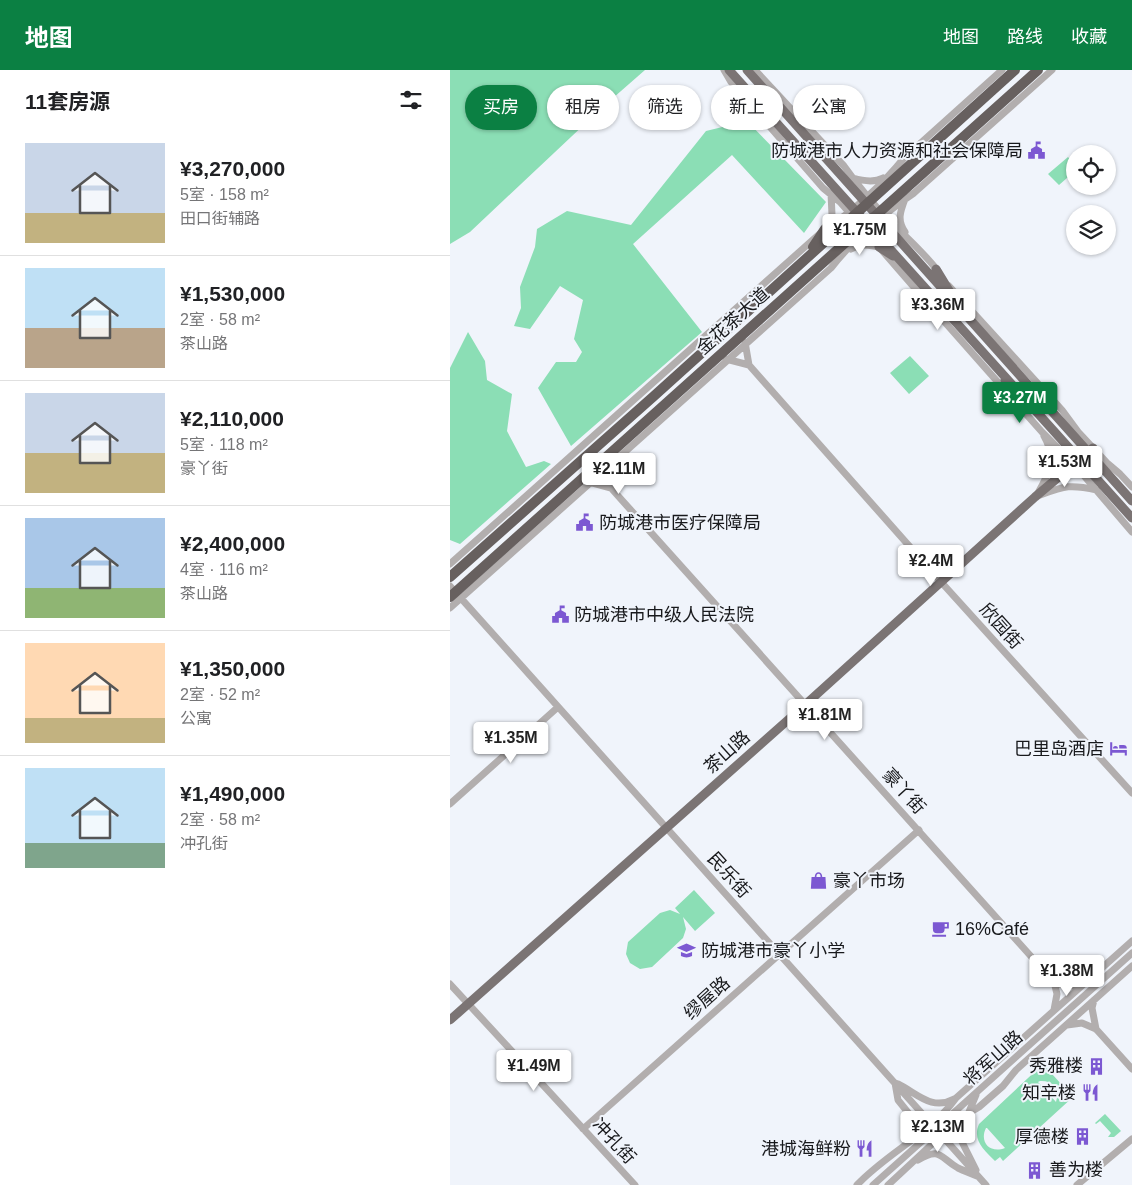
<!DOCTYPE html>
<html lang="zh">
<head>
<meta charset="utf-8">
<style>
  :root { --surface:#fff; --page:#f2f2f2; --text:#202124; --muted:#757577; --line:#e0e0e0; --accent:#0b8043 }
  body { margin:0; font-family:Helvetica,"Noto Sans SC",sans-serif; background:var(--page); color:var(--text); height:100vh; display:flex; flex-direction:column; font-size:19px; white-space:nowrap }
  * { box-sizing:border-box; margin:0 }
  p { font-size:16px; color:var(--muted) }
  .icon { flex:none; width:28px; height:28px; fill:none; stroke:currentColor; stroke-width:2; stroke-linecap:round; stroke-linejoin:round }
  .map { position:relative; flex:1; overflow:hidden }
  .sheet { display:flex; flex-direction:column; background:var(--surface); width:450px }
  .sheet>* { flex:none }
  .banner { position:absolute; left:15px; top:15px; width:475px; height:45px; display:flex; gap:10px }
  .fabs { position:absolute; left:616px; top:75px; display:grid; gap:10px }
  .fabs a { display:grid; place-items:center; width:50px; height:50px; border-radius:50%; background:var(--surface); box-shadow:0 1px 4px #0004; font-size:25px }
  .price { position:absolute; translate:-50% -42px; padding:0 11px; border-radius:5px; background:#fff; color:#222; font-size:16px; line-height:32px; filter:drop-shadow(0 1px 2px #0008) }
  .price::after { content:''; position:absolute; left:50%; top:30px; width:15px; height:11px; margin-left:-8px; background:inherit; clip-path:polygon(0 0,100% 0,50% 100%) }
  .price.on { background:var(--accent); color:#fff }
  ul { padding:0; list-style:none }
  li { display:flex; align-items:center; gap:15px; height:125px; padding:0 25px }
  li+li { border-top:1px solid var(--line) }
  li span { display:grid; place-items:center; flex:none; width:140px; height:100px; border-radius:0px; color:#555 }
  li>.icon { margin-inline-start:auto }
  span .icon { width:60px; height:60px; fill:#fffc; stroke-width:1 }
  li b { font-size:21px }
  h2 { display:flex; justify-content:space-between; align-items:center; height:60px; padding:0 25px; font-size:21px }
  .pill { padding:0 18px; border-radius:22px; background:var(--surface); box-shadow:0 1px 4px #0004; font-size:18px; line-height:45px }
  .pill.on { background:var(--accent); color:#fff }
  header { display:flex; align-items:center; gap:30px; box-sizing:border-box; height:70px; padding:0 25px; background:var(--accent); color:#fff }
  header strong { font-size:24px }
  nav { display:flex; gap:28px; margin-inline-start:auto; font-size:18px }
  main { display:flex; flex:1; min-height:0 }
  .map>svg:first-child { display:block }
</style>
</head>
<body>
<header>
<strong>地图</strong>
<nav><a>地图</a><a>路线</a><a>收藏</a></nav>
</header>
<main>
<section class="sheet">
<h2>11套房源<svg class="icon" aria-label="filters" viewBox="0 0 24 24"><path d="M4 7h16M4 17h16"/><circle cx="9" cy="7" r="2"/><circle cx="15" cy="17" r="2"/></svg></h2>
<ul>
<li><span style="background:linear-gradient(#c9d6e8 70%,#c2b280 0)"><svg class="icon" aria-label="home" viewBox="0 0 24 24"><path d="M3 11l9-7 9 7M6 9v11h12V9"/></svg></span><div><b>¥3,270,000</b><p>5室 · 158 m²</p><p>田口街辅路</p></div></li>
<li><span style="background:linear-gradient(#bfe0f5 60%,#b9a48a 0)"><svg class="icon" aria-label="home" viewBox="0 0 24 24"><path d="M3 11l9-7 9 7M6 9v11h12V9"/></svg></span><div><b>¥1,530,000</b><p>2室 · 58 m²</p><p>茶山路</p></div></li>
<li><span style="background:linear-gradient(#c9d6e8 60%,#c2b280 0)"><svg class="icon" aria-label="home" viewBox="0 0 24 24"><path d="M3 11l9-7 9 7M6 9v11h12V9"/></svg></span><div><b>¥2,110,000</b><p>5室 · 118 m²</p><p>豪丫街</p></div></li>
<li><span style="background:linear-gradient(#a9c7e8 70%,#8fb573 0)"><svg class="icon" aria-label="home" viewBox="0 0 24 24"><path d="M3 11l9-7 9 7M6 9v11h12V9"/></svg></span><div><b>¥2,400,000</b><p>4室 · 116 m²</p><p>茶山路</p></div></li>
<li><span style="background:linear-gradient(#ffd9b3 75%,#c2b280 0)"><svg class="icon" aria-label="home" viewBox="0 0 24 24"><path d="M3 11l9-7 9 7M6 9v11h12V9"/></svg></span><div><b>¥1,350,000</b><p>2室 · 52 m²</p><p>公寓</p></div></li>
<li><span style="background:linear-gradient(#bfe0f5 75%,#7fa58c 0)"><svg class="icon" aria-label="home" viewBox="0 0 24 24"><path d="M3 11l9-7 9 7M6 9v11h12V9"/></svg></span><div><b>¥1,490,000</b><p>2室 · 58 m²</p><p>冲孔街</p></div></li>
</ul>
</section>
<div class="map">
<svg width="682" height="1115" viewBox="0 0 682 1115">
  <rect width="100%" height="100%" fill="#f0f4fb"/>
  <path fill="#8bdeb5" fill-rule="evenodd" d="M0,0H195L155,35L20,162L0,174Z
    M297,51L376,132L354,163L282,85L183,174L252,262L121,376L88,318L106,292H126L132,282L124,269L133,230L110,216L80,259L64,256L71,238L70,217L85,177L87,159L117,141L181,155L256,61Z
    M618,87L625,95V101L609,115L598,104Z
    M18,262L35,291L37,310L62,324L57,361L76,397L94,391L101,394L10,474L0,470V298Z
    M460,286L479,306L459,324L440,303Z
    M244,820L265,843L245,861L233,847L236,859L233,868L202,897L190,899L180,893L176,884L178,872L210,843L220,840L230,844L225,838Z
    M593,994L612,1015L614,1024L618,1021L623,1027L553,1091L550,1087L545,1091C534,1080 522,1070 529,1054ZM590,1011C603,1010 610,1019 606,1032L588,1012ZM536,1058H537L555,1078C540,1084 529,1072 536,1058Z
    M655,1044L671,1061L664,1067H658L661,1063L650,1051L646,1054L645,1053Z"/>
  <g fill="none" stroke-linecap="round" stroke-linejoin="round">
    <path stroke="#b2aeae" stroke-width="7" d="M274,0L281,12L373,118L390,132L462,215L592,362L624,394L682,462
      M305,0L394,96C410,118 428,141 448,159C462,172 476,186 488,201
      M403,108C413,111 424,113 433,108
      M455,129C450,142 447,150 455,162
      M375,158L382,145L381,123
      M401,179C411,173 419,175 429,177
      M499,216L612,340L629,363L657,393L670,404L682,417
      M276,289L299,295L295,272
      M299,295L492,513L682,723
      M139,412L161,418L159,408L161,394L160,392
      M161,418L604,912L607,924L604,940
      M588,423C600,402 607,389 594,366
      M590,425C615,416 620,414 647,420
      M0,494L375,159C402,143 434,113 454,88L552,0
      M0,516L536,1115
      M0,538L381,198C401,172 437,141 464,123L602,0
      M0,734L108,637
      M604,912L617,916L632,915
      M0,914L185,1115
      M644,930L642,938L646,959
      M617,955L632,953L646,959L682,999
      M445,1013L448,1030L460,1045L463,1054L462,1059L456,1074
      M448,1014C468,1024 482,1041 504,1029
      M133,1059L469,760
      M468,1090C491,1076 490,1088 508,1098C514,1101 520,1103 527,1106
      M526,1100L511,1070V1061L526,1025
      M407,1115C437,1083 480,1064 506,1028L682,871
      M423,1115L682,883
      M438,1115L509,1049L529,1037L553,1016L566,1000L682,896
      M627,1115L682,1069"/>
    <path stroke="#7b7474" stroke-width="9" d="M279,0L682,448
      M297,0L682,431
      M429,177L443,186
      M486,199L500,222
      M555,310L565,332
      M0,950L356,634L585,427L643,378"/>
    <path stroke="#67605f" stroke-width="10" d="M363,177L375,159
      M0,507L204,326L565,0
      M0,527L588,0"/>
  </g>
  <defs>
    <symbol id="civic-bare" viewBox="-9 -9 18 18"><path d="M-.6-6.5H3V-4.5H.6V-3L4-1V1h2V6H-6V1h2V-1L-.6-3ZM-1.2 2.5V6h2.4V2.5Z" fill="#7c58d2" stroke="#f0f4fb" stroke-width="2.5" paint-order="stroke"/></symbol>
    <symbol id="hotel-bare" viewBox="-9 -9 18 18"><path d="M-6-4.5h1.5V1H6V5H4.5V3h-9V5H-6ZM-4 0a1.8 1.8 0 1 1 3.6 0ZM.5 0V-2.5h3Q6-2.5 6 0Z" fill="#7c58d2" stroke="#f0f4fb" stroke-width="2.5" paint-order="stroke"/></symbol>
    <symbol id="shop-bare" viewBox="-9 -9 18 18"><path d="M-5-2.5h2.3a2.7 3.5 0 0 1 5.4 0H5L5.5 6h-11ZM-1.5-2.5h3a1.5 2.3 0 0 0-3 0Z" fill="#7c58d2" stroke="#f0f4fb" stroke-width="2.5" paint-order="stroke"/></symbol>
    <symbol id="cafe-bare" viewBox="-9 -9 18 18"><path d="M-5.5-4.5H6V0H3Q3 3.5 0 3.5H-2.5Q-5.5 3.5-5.5 0ZM3-3.2v2h1.7v-2ZM-6 4.5H4V6H-6Z" fill="#7c58d2" stroke="#f0f4fb" stroke-width="2.5" paint-order="stroke"/></symbol>
    <symbol id="school-bare" viewBox="-9 -9 18 18"><path d="M0-5L7-2L0 1L-7-2ZM-4 1L0 2.5L4 1V4Q0 6-4 4Z" fill="#7c58d2" stroke="#f0f4fb" stroke-width="2.5" paint-order="stroke"/></symbol>
    <symbol id="building-bare" viewBox="-9 -9 18 18"><path d="M-4-6H4V6H1V3H-1V6H-4ZM-2.5-4.3h1.7v1.8h-1.7ZM.8-4.3h1.7v1.8H.8ZM-2.5-1h1.7V.8h-1.7ZM.8-1h1.7V.8H.8Z" fill="#7c58d2" stroke="#f0f4fb" stroke-width="2.5" paint-order="stroke"/></symbol>
    <symbol id="restaurant-bare" viewBox="-9 -9 18 18"><path d="M-5-6h1v4h1v-4h1v4h1v-4h1v5L-1.5 .5V6h-2V.5L-5-1ZM5-6V6H3V1.5H1.5Q1.5-4 5-6Z" fill="#7c58d2" stroke="#f0f4fb" stroke-width="2.5" paint-order="stroke"/></symbol>
  </defs>
  <g fill-rule="evenodd">
    <use href="#civic-bare" x="574" y="68" width="25" height="25"/>
    <use href="#civic-bare" x="122" y="440" width="25" height="25"/>
    <use href="#civic-bare" x="98" y="532" width="25" height="25"/>
    <use href="#hotel-bare" x="656" y="666" width="25" height="25"/>
    <use href="#shop-bare" x="356" y="798" width="25" height="25"/>
    <use href="#cafe-bare" x="478" y="846" width="25" height="25"/>
    <use href="#school-bare" x="224" y="868" width="25" height="25"/>
    <use href="#building-bare" x="634" y="984" width="25" height="25"/>
    <use href="#restaurant-bare" x="628" y="1010" width="25" height="25"/>
    <use href="#building-bare" x="620" y="1054" width="25" height="25"/>
    <use href="#restaurant-bare" x="402" y="1066" width="25" height="25"/>
    <use href="#building-bare" x="572" y="1088" width="25" height="25"/>
  </g>
  <g text-anchor="middle" dominant-baseline="central" stroke-width="4" stroke-linejoin="round" paint-order="stroke">
    <g font-size="18" fill="#18191c" stroke="#f0f4fb" text-anchor="end">
      <text x="573" y="81">防城港市人力资源和社会保障局</text>
      <text x="149" y="453" text-anchor="start">防城港市医疗保障局</text>
      <text x="124" y="545" text-anchor="start">防城港市中级人民法院</text>
      <text x="654" y="679">巴里岛酒店</text>
      <text x="383" y="811" text-anchor="start">豪丫市场</text>
      <text x="505" y="859" text-anchor="start">16%Café</text>
      <text x="251" y="881" text-anchor="start">防城港市豪丫小学</text>
      <text x="633" y="996">秀雅楼</text>
      <text x="626" y="1023">知辛楼</text>
      <text x="619" y="1067">厚德楼</text>
      <text x="401" y="1079">港城海鲜粉</text>
      <text x="599" y="1100" text-anchor="start">善为楼</text>
    </g>
    <g font-size="18" fill="#18191c" stroke="#f0f4fb">
      <text transform="translate(283 251) rotate(-42)">金花茶大道</text>
      <text transform="translate(551 556) rotate(48)">欣园街</text>
      <text transform="translate(277 682) rotate(-42)">茶山路</text>
      <text transform="translate(454 721) rotate(48)">豪丫街</text>
      <text transform="translate(279 805) rotate(48)">民乐街</text>
      <text transform="translate(257 928) rotate(-42)">缪屋路</text>
      <text transform="translate(543 988) rotate(-42)">将军山路</text>
      <text transform="translate(164 1071) rotate(47)">冲孔街</text>
    </g>
  </g>
</svg>
<div class="fabs">
<a><svg class="icon" aria-label="locate" viewBox="0 0 24 24"><circle cx="12" cy="12" r="6"/><path d="M12 2v4M12 18v4M2 12h4M18 12h4"/></svg></a>
<a><svg class="icon" aria-label="layers" viewBox="0 0 24 24"><path d="M12 4l9 5-9 5-9-5zM3 14l9 5 9-5"/></svg></a>
</div>
<b class="price" style="left:410px;top:186px">¥1.75M</b>
<b class="price" style="left:488px;top:261px">¥3.36M</b>
<b class="price on" style="left:570px;top:354px">¥3.27M</b>
<b class="price" style="left:615px;top:418px">¥1.53M</b>
<b class="price" style="left:169px;top:425px">¥2.11M</b>
<b class="price" style="left:481px;top:517px">¥2.4M</b>
<b class="price" style="left:375px;top:671px">¥1.81M</b>
<b class="price" style="left:61px;top:694px">¥1.35M</b>
<b class="price" style="left:617px;top:927px">¥1.38M</b>
<b class="price" style="left:84px;top:1022px">¥1.49M</b>
<b class="price" style="left:488px;top:1083px">¥2.13M</b>
<div class="banner">
<a class="pill on">买房</a>
<a class="pill">租房</a>
<a class="pill">筛选</a>
<a class="pill">新上</a>
<a class="pill">公寓</a>
</div>
</div>
</main>
</body>
</html>
